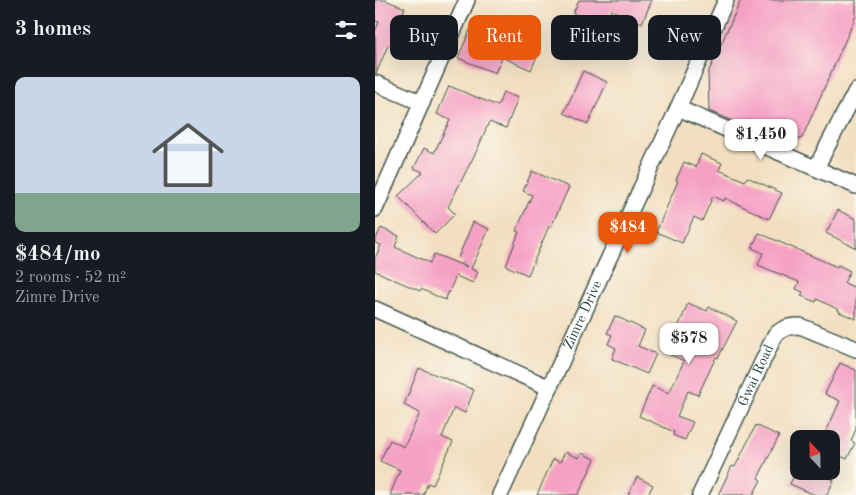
<!DOCTYPE html>
<html lang="en">
<head>
<meta charset="utf-8">
<style>
  :root { --surface:#171b24; --page:#20242c; --text:#f1f3f6; --muted:#9ea1a6; --line:#363941; --accent:#ea580c }
  body { margin:0; font-family:"Old Standard TT",serif; background:var(--page); color:var(--text); height:100vh; display:flex; flex-direction:column; font-size:19px; white-space:nowrap }
  * { box-sizing:border-box; margin:0 }
  p { font-size:16px; color:var(--muted) }
  .icon { flex:none; width:28px; height:28px; fill:none; stroke:currentColor; stroke-width:2; stroke-linecap:round; stroke-linejoin:round }
  .map { position:relative; flex:1; overflow:hidden }
  .side { display:flex; flex-direction:column; background:var(--surface); width:375px }
  .side>* { flex:none }
  .hud { position:absolute; left:15px; top:15px; width:390px; height:45px; display:flex; gap:10px }
  .needle { width:32px; rotate:338deg }
  .controls { position:absolute; left:415px; top:430px; display:grid; gap:10px }
  .controls a { display:grid; place-items:center; width:50px; height:50px; border-radius:10px; background:var(--surface); box-shadow:0 5px 20px #0002; font-size:25px }
  .price { position:absolute; translate:-50% -42px; padding:0 11px; border-radius:10px; background:#fff; color:#222; font-size:16px; line-height:32px; filter:drop-shadow(0 1px 2px #0008) }
  .price::after { content:''; position:absolute; left:50%; top:30px; width:15px; height:11px; margin-left:-8px; background:inherit; clip-path:polygon(0 0,100% 0,50% 100%) }
  .price.active { background:var(--accent); color:#fff }
  ul { padding:0; list-style:none }
  li { display:grid; align-content:center; gap:10px; height:265px; padding:0 15px }
  li+li { border-top:1px solid var(--line) }
  li span { display:grid; place-items:center; height:155px; border-radius:10px; color:#555 }
  li>.icon { margin-inline-start:auto }
  span .icon { width:90px; height:90px; fill:#fffc; stroke-width:1 }
  li b { font-size:21px }
  h2 { display:flex; justify-content:space-between; align-items:center; height:60px; padding:0 15px; font-size:21px }
  .chip { padding:0 18px; border-radius:10px; background:var(--surface); box-shadow:0 5px 20px #0002; font-size:18px; line-height:45px }
  .chip.active { background:var(--accent); color:#fff }
  main { display:flex; flex:1; min-height:0 }
  .map>svg:first-child { display:block }
</style>
</head>
<body>
<main>
<section class="side">
<h2>3 homes<svg class="icon" aria-label="filters" viewBox="0 0 24 24"><path d="M4 7h16M4 17h16"/><circle cx="9" cy="7" r="2"/><circle cx="15" cy="17" r="2"/></svg></h2>
<ul>
<li><span style="background:linear-gradient(#c9d6e8 75%,#7fa58c 0)"><svg class="icon" aria-label="home" viewBox="0 0 24 24"><path d="M3 11l9-7 9 7M6 9v11h12V9"/></svg></span><div><b>$484/mo</b><p>2 rooms · 52 m²</p><p>Zimre Drive</p></div></li>
</ul>
</section>
<div class="map">
<svg width="481" height="495" viewBox="0 0 481 495">
  <rect width="100%" height="100%" fill="#fbf7ec"/>
  <filter id="ink" filterUnits="userSpaceOnUse"><feTurbulence type="fractalNoise" baseFrequency=".02" numOctaves="2"/><feDisplacementMap in="SourceGraphic" scale="10" xChannelSelector="R" yChannelSelector="G"/><feConvolveMatrix kernelMatrix="1 2 1 2 8 2 1 2 1" color-interpolation-filters="sRGB"/></filter>
  <filter id="wash" filterUnits="userSpaceOnUse"><feTurbulence type="fractalNoise" baseFrequency=".0096" numOctaves="4" result="noise"/><feDisplacementMap in="SourceGraphic" scale="20" xChannelSelector="R" yChannelSelector="G"/><feGaussianBlur stdDeviation="1.12" result="paint"/><feColorMatrix in="noise" values="0 0 0 0 0 0 0 0 0 0 0 0 0 0 0 0 0 1.4 0 .05"/><feComposite in="paint" operator="in"/></filter>
  <g filter="url(#wash)">
    <rect width="100%" height="100%" fill="#f2dfc1"/>
    <g id="blocks">
      <path fill="#f5a1c4" d="M0,0H10L30,8L22,26L27,28L19,47L13,45L1,74L0,32L4,22L0,21Z
        M204,0H277L267,23L236,10L229,27L198,13Z
        M366,0H481V16L427,138L411,144L334,111L333,73Z
        M98,23L134,38L133,41L163,54L156,70L127,57L120,73L83,58Z
        M208,71L232,82L213,124L189,113Z
        M74,86L123,106L128,92L143,98L131,128L114,122L103,148L73,207L80,214L60,234L23,196L48,172L39,168L49,148L59,153L75,120L62,114Z
        M326,154L347,163L344,170L370,181L372,177L407,193L394,219L350,198L349,201L338,196L327,221L319,217L307,243L281,232L303,181L301,180L309,162L321,167Z
        M157,171L194,187L176,227L174,226L153,275L131,266L144,232L141,231L157,195L148,191Z
        M463,210L481,219V248L451,233Z
        M98,222L114,229L96,269L103,272L98,283L81,276L70,300L46,289L45,291L0,271V258L6,245L0,243V241L6,228L24,236L20,247L55,263L59,254L92,267L83,258Z
        M384,233L462,267L463,265L475,271L469,283L481,288V319L464,312V310L442,299L441,302L426,296L428,292L421,289L424,282L383,265L388,253L377,248Z
        M313,303L332,311L334,307L362,321L343,358L341,357L323,395L313,391L302,416L318,422L310,440L298,435L299,432L264,416L277,386L294,393L309,361L287,351L298,328L302,330Z
        M240,316L270,330L263,346L281,354L272,374L237,359L241,348L233,344L237,335L232,333Z
        M465,363L481,370V429L476,441L480,443L472,459L456,452V439H448L465,401L450,394Z
        M44,368L99,390L90,413L79,408L67,437L78,442L58,485L53,483L48,495H15L25,470L5,461L15,440L29,447L45,413L29,405Z
        M381,425L404,436L383,478L386,480L378,495H343L357,466L360,467Z
        M190,452L204,458L206,453L220,459L203,495H162L178,459L185,462Z
        M421,471H439L459,480L452,495H440L415,484Z
        M262,477L278,485L273,495H253Z"/>
    </g>
  </g>
  <g filter="url(#ink)">
    <use href="#blocks" fill-opacity="0" stroke="#3f5549" stroke-width="1"/>
    <g fill="none" stroke-linecap="round" stroke-linejoin="round">
      <defs>
        <g id="street">
          <path d="M0,83L47,103"/>
          <path d="M303,108L481,186"/>
          <path d="M441,168L481,91"/>
          <path d="M0,209L92,0"/>
          <path d="M0,309L175,388"/>
          <path id="s1" d="M125,495L303,108L351,0"/>
          <path id="s2" d="M325,495L400,335C408,328 414,326 425,326L481,349"/>
        </g>
      </defs>
      <use href="#street" stroke="#3f5549" stroke-width="18"/>
      <use href="#street" stroke="#fff" stroke-width="15"/>
    </g>
  </g>
  <g text-anchor="middle" dominant-baseline="central" stroke-width="4" stroke-linejoin="round" paint-order="stroke">
    <g font-size="14" fill="#1f3d34" stroke="#fbf7ec">
      <text stroke="none"><textPath href="#s1" startOffset="198">Zimre Drive</textPath></text>
      <text stroke="none"><textPath href="#s2" startOffset="132">Gwai Road</textPath></text>
    </g>
  </g>
</svg>
<div class="controls">
<a><svg class="needle" viewBox="-14 -14 28 28"><path d="M0-13l5 13h-10z" fill="#e53935"/><path d="M0 13l5-13h-10z" fill="#9ea1a6"/></svg></a>
</div>
<b class="price" style="left:386px;top:161px">$1,450</b>
<b class="price active" style="left:253px;top:254px">$484</b>
<b class="price" style="left:314px;top:365px">$578</b>
<div class="hud">
<a class="chip">Buy</a>
<a class="chip active">Rent</a>
<a class="chip">Filters</a>
<a class="chip">New</a>
</div>
</div>
</main>
</body>
</html>
